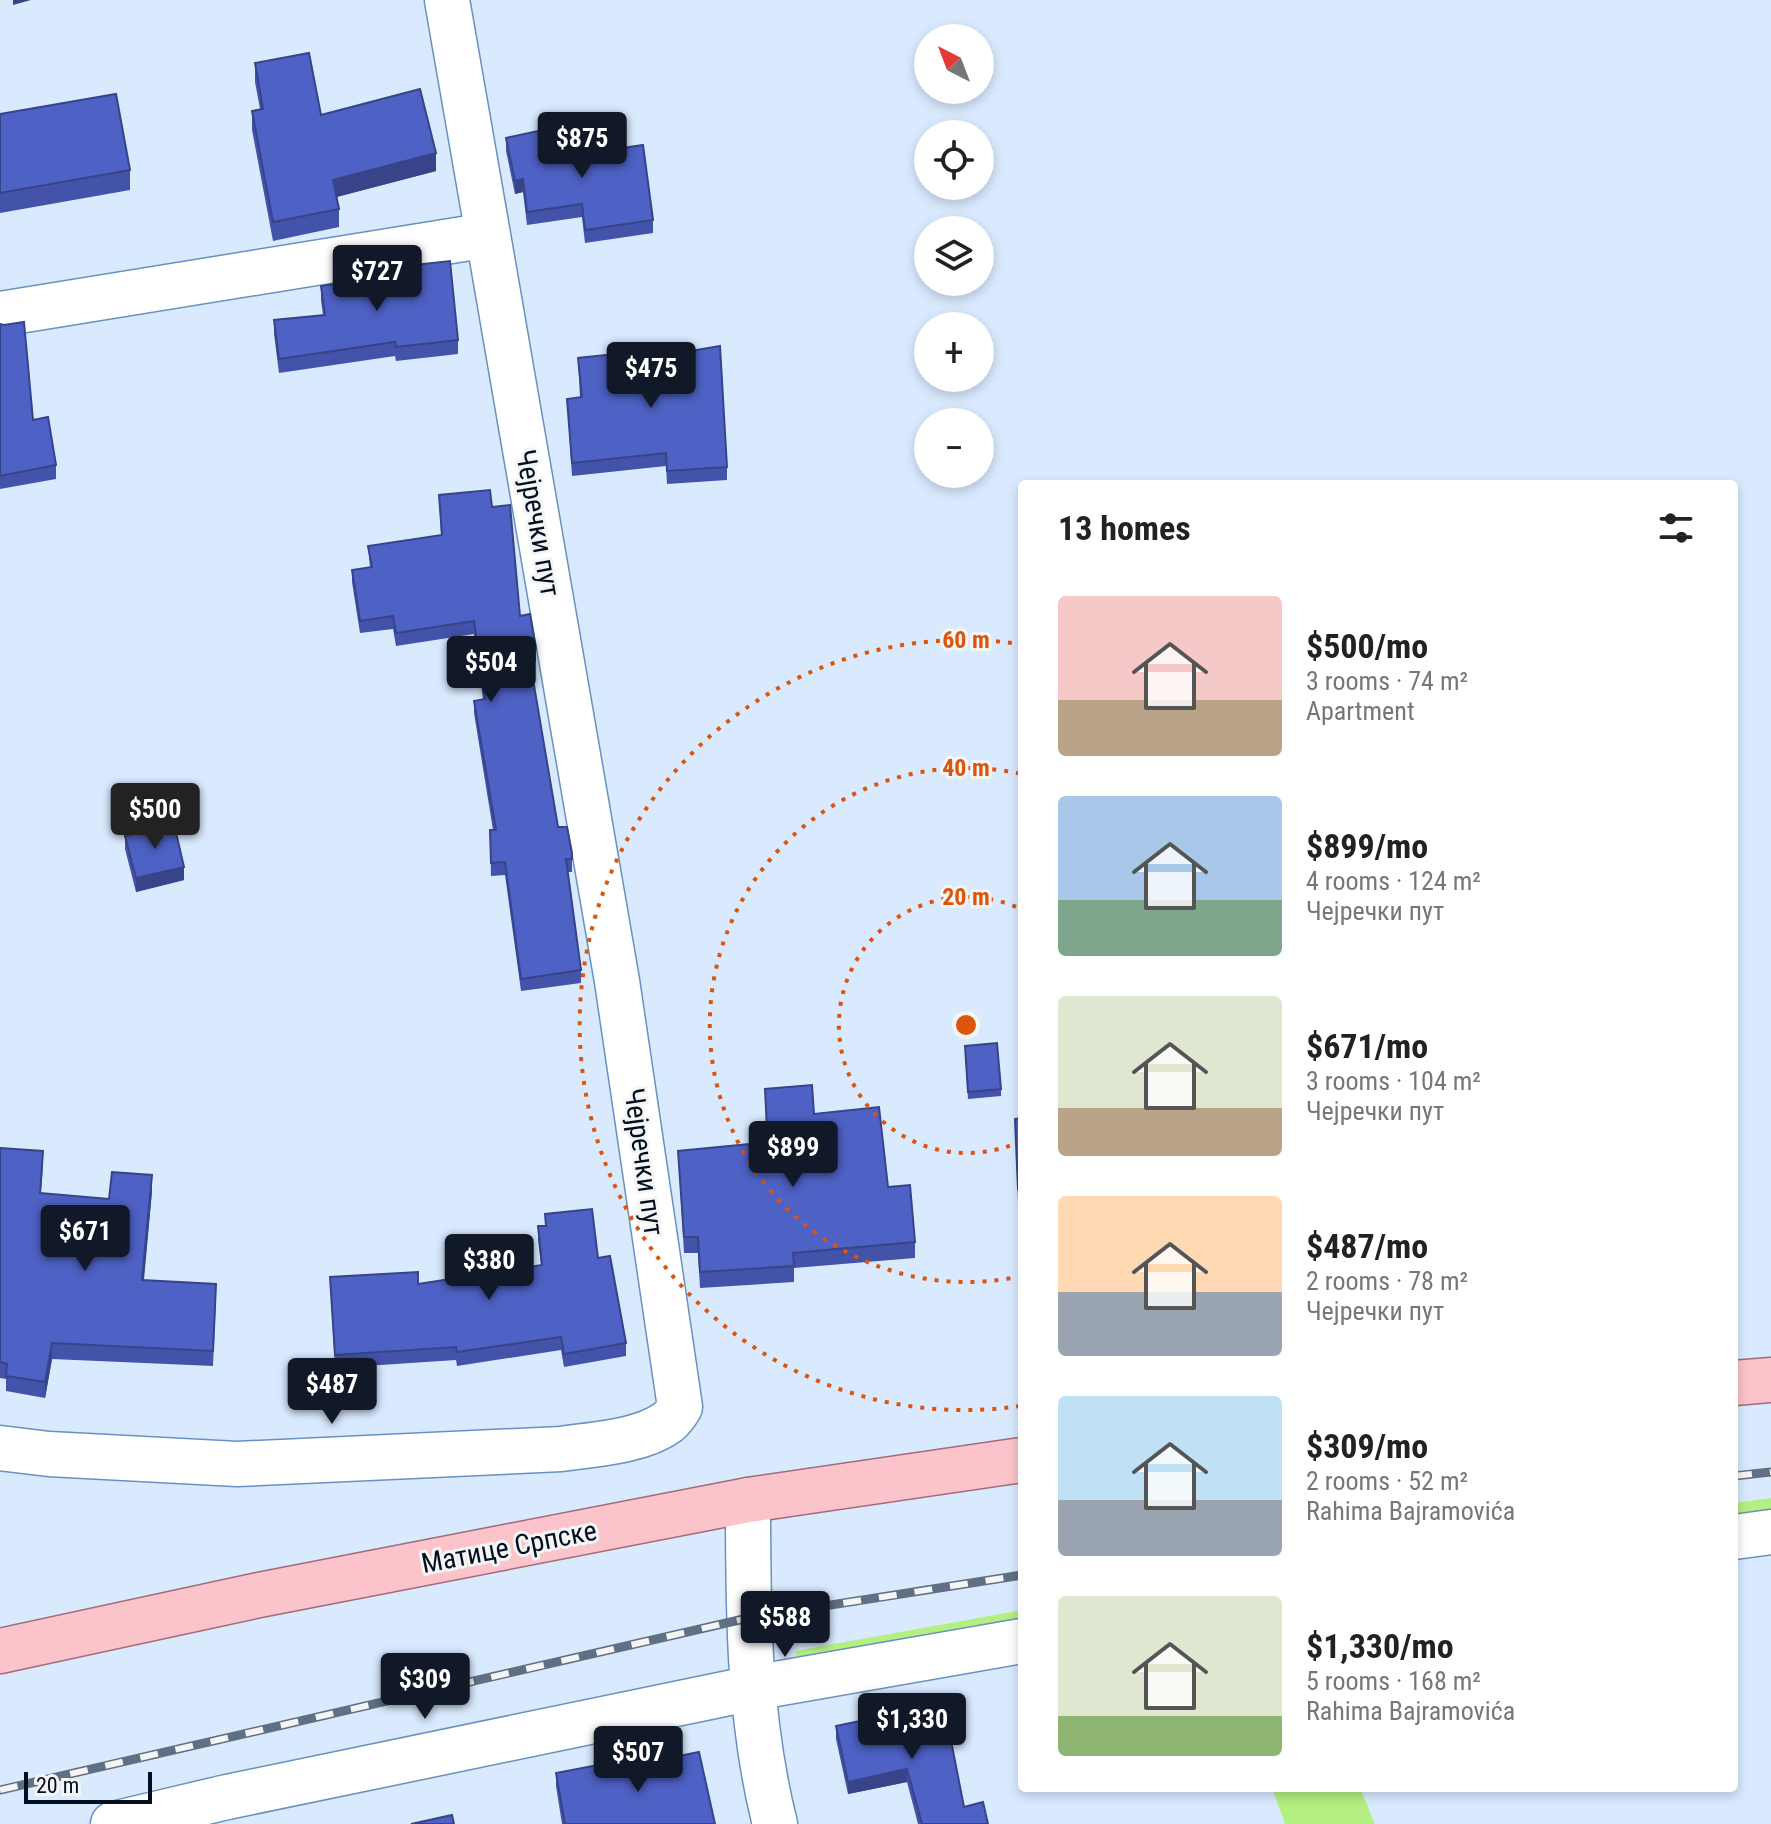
<!DOCTYPE html>
<html lang="en">
<head>
<meta charset="utf-8">
<style>
  :root { --surface:#fff; --page:#f2f2f2; --text:#222; --muted:#767676; --accent:#111827 }
  body { margin:0; font-family:"Roboto Condensed",sans-serif; background:var(--page); color:var(--text); height:100vh; display:flex; flex-direction:column; font-size:30px; white-space:nowrap }
  * { box-sizing:border-box; margin:0 }
  p { font-size:26px; color:var(--muted) }
  .icon { flex:none; width:44px; height:44px; fill:none; stroke:currentColor; stroke-width:2; stroke-linecap:round; stroke-linejoin:round }
  .map { position:relative; flex:1; overflow:hidden }
  .details { position:absolute; left:1018px; top:480px; width:720px; height:1312px; display:flex; flex-direction:column; background:var(--surface); border-radius:8px; box-shadow:0 4px 12px #0003 }
  .details>* { flex:none }
  .needle { width:52px; rotate:318deg }
  .buttons { position:absolute; left:914px; top:24px; display:grid; gap:16px }
  .buttons a { display:grid; place-items:center; width:80px; height:80px; border-radius:50%; background:var(--surface); box-shadow:0 4px 12px #0003; font-size:40px }
  .scale { position:absolute; left:24px; bottom:20px; width:128px; box-sizing:border-box; padding-left:8px; border:4px solid #020f20; border-top:0; font-size:22px; line-height:28px; white-space:nowrap; color:#020f20; -webkit-text-stroke:6px #f5f5f5; paint-order:stroke }
  .price { position:absolute; translate:-50% -68px; padding:0 18px; border-radius:8px; background:var(--accent); color:#fff; font-size:26px; line-height:52px; filter:drop-shadow(0 2px 4px #0008) }
  .price::after { content:''; position:absolute; left:50%; top:48px; width:24px; height:18px; margin-left:-12px; background:inherit; clip-path:polygon(0 0,100% 0,50% 100%) }
  .price.on { background:#222; color:#fff }
  ul { padding:0; list-style:none }
  li { display:flex; align-items:center; gap:24px; height:200px; padding:0 40px }
  li span { display:grid; place-items:center; flex:none; width:224px; height:160px; border-radius:8px; color:#555 }
  li>.icon { margin-inline-start:auto }
  span .icon { width:96px; height:96px; fill:#fffc; stroke-width:1 }
  li b { font-size:34px }
  h2 { display:flex; justify-content:space-between; align-items:center; height:96px; padding:0 40px; font-size:34px }
  .map>svg:first-child { display:block }
</style>
</head>
<body>
<div class="map">
<svg width="1771" height="1824" viewBox="0 0 1771 1824">
  <rect width="100%" height="100%" fill="#d9eaff"/>
  <path fill="#b4ef81" d="M1771,1498V1536L1734,1541V1503Z
    M1022,1610V1643L803,1682L795,1651Z
    M1272,1788H1360L1375,1824H1285Z"/>
  <g fill="none" stroke-linecap="round" stroke-linejoin="round">
    <defs>
      <path id="minor" d="M447,0L488,235
        M0,314L488,235L617,981L680,1407C677,1412 673,1418 668,1422C641,1442 594,1444 561,1449L237,1464L49,1454L0,1448
        M748,1500C748,1609 748,1718 775,1824
        M1734,1537L1771,1532
        M113,1824L227,1797L753,1688L1022,1641"/>
      <path id="major" d="M1734,1383L1771,1380
        M0,1651L259,1595L748,1500L1022,1460"/>
    </defs>
    <use href="#minor" stroke="#6891c0" stroke-width="47"/>
    <use href="#major" stroke="#a36b78" stroke-width="47"/>
    <use href="#minor" stroke="#fff" stroke-width="44"/>
    <use href="#major" stroke="#fbc4ca" stroke-width="44"/>
    <defs>
      <path id="rail" d="M1734,1476L1771,1472
        M0,1790L748,1618L1022,1575"/>
    </defs>
    <use href="#rail" stroke="#606f82" stroke-width="9"/>
    <use href="#rail" stroke="#f5f5f5" stroke-width="6" stroke-dasharray="18" stroke-linecap="butt"/>
  </g>
  <path fill="#4353a9" d="M255,63L321,115L436,171L336,197L339,209V227L273,241L252,130V111L260,109L255,82Z
    M0,114L130,170V190L0,213Z
    M506,138L563,157L653,220V233L585,243L582,217L527,225L523,192L515,194L506,151Z
    M387,268L458,340V354L396,361L395,356L279,373L274,334V320L323,315L321,300V286L387,276Z
    M0,324L33,420L56,465V479L0,489Z
    M578,358L616,364L727,467V480L667,484L666,466L572,476L567,399L580,398Z
    M439,495L492,507L520,616L536,649V662L530,663L558,827L572,853V872H567L581,970V983L521,991L505,875L491,876L490,830H493L474,713V701L483,699L474,634L396,646L393,629L360,633L352,582V570L370,567L368,546L441,535Z
    M125,836L184,880L136,892L125,849Z
    M965,1053L1001,1089V1096L968,1099Z
    M765,1089L814,1114L888,1187L915,1242V1258L794,1268V1282L700,1288L698,1253H684L678,1151L759,1143V1128H766Z
    M1022,1118V1202L1018,1203L1015,1119Z
    M0,1148L43,1167L41,1193L109,1199L152,1191L144,1280L216,1299L213,1366L52,1359L45,1398L6,1391V1379L0,1378Z
    M545,1214L598,1258L626,1343V1356L564,1367L561,1350L457,1366L456,1360L335,1368L330,1277L418,1284L541,1265L538,1240V1226H545Z
    M898,1713L964,1807L988,1824H918L907,1782L848,1794L836,1739V1726Z
    M615,1769L715,1824H562L556,1786V1773Z"/>
  <path fill="#374489" d="M13,0H31L13,5Z
    M436,153V171L333,198V180Z
    M523,179V192L515,194V181Z
    M184,867V880L136,892V878Z
    M152,1175V1191L142,1296V1280Z
    M52,1343V1359L45,1398V1382Z
    M907,1769V1782L848,1794V1782Z"/>
  <path fill="#4e61c4" stroke="#374489" stroke-width="2" d="M309,53L321,115L420,89L436,153L333,180L339,209L273,222L252,111L263,109L255,63Z
    M116,94L130,170L0,193V114Z
    M557,127L563,157L643,145L653,220L585,230L582,204L527,212L523,179L515,181L506,138Z
    M450,261L458,340L396,347L395,342L279,359L274,320L325,315L321,286L387,276V268Z
    M24,322L33,420L48,417L56,465L0,476V324L4,325Z
    M720,346L727,467L667,471L666,453L572,463L567,399L582,397L578,358L615,354L616,364Z
    M490,490L492,507L510,505L520,616L530,614L536,649L528,650L558,827H567L572,853V859H566L581,970L521,979L505,862L491,863L490,830H496L474,701L485,699L474,621L396,633L393,616L360,621L352,570L372,567L368,546L442,535L439,495Z
    M174,824L184,867L136,878L125,836Z
    M997,1043L1001,1089L968,1092L965,1046Z
    M812,1085L814,1114L879,1107L888,1187L910,1185L915,1242L793,1253L794,1266L700,1272L698,1237H684L678,1151L760,1143L759,1128H767L765,1089Z
    M1022,1118V1189H1018L1015,1119Z
    M0,1148L43,1151L40,1193L109,1199L112,1172L152,1175L142,1280L216,1284L213,1351L52,1343L45,1382L6,1376L7,1364L0,1362Z
    M592,1209L598,1258L610,1256L626,1343L564,1354L561,1337L457,1352L456,1347L335,1355L330,1277L418,1272V1284L542,1265L538,1226H546L545,1214Z
    M944,1705L964,1807L983,1802L988,1824H922L907,1769L848,1782L836,1726L898,1713V1714Z
    M699,1752L715,1824H565L556,1773L614,1762L615,1769Z
    M452,1815L454,1824H411Z"/>
  <g fill="none" stroke="#dc550d" stroke-width="4" stroke-dasharray="4 8">
    <path d="M1021 1141A128 128 0 1 1 1021 909"/>
    <path d="M1022 1276A257 257 0 1 1 1022 774"/>
    <path d="M1020 1406A385 385 0 1 1 1020 644"/>
  </g>
  <g text-anchor="middle" dominant-baseline="central" stroke-width="6" stroke-linejoin="round" paint-order="stroke">
    <g font-size="28" fill="#020f20" stroke="#f5f5f5">
      <text transform="translate(538 523) rotate(80)">Чејречки пут</text>
      <text transform="translate(644 1162) rotate(82)">Чејречки пут</text>
      <text transform="translate(509 1547) rotate(-11)">Матице Српске</text>
    </g>
  </g>
  <circle cx="966" cy="1025" r="12" fill="#dc550d" stroke="#f5f5f5" stroke-width="4"/>
  <g font-size="24" text-anchor="middle" font-weight="bold" fill="#dc550d" stroke="#f5f5f5" stroke-width="6" stroke-linejoin="round" paint-order="stroke">
    <text x="966" y="648">60 m</text>
    <text x="966" y="776">40 m</text>
    <text x="966" y="905">20 m</text>
  </g>
</svg>
<div class="buttons">
<a><svg class="needle" viewBox="-14 -14 28 28"><path d="M0-13l5 13h-10z" fill="#e53935"/><path d="M0 13l5-13h-10z" fill="#767676"/></svg></a>
<a><svg class="icon" aria-label="locate" viewBox="0 0 24 24"><circle cx="12" cy="12" r="6"/><path d="M12 2v4M12 18v4M2 12h4M18 12h4"/></svg></a>
<a><svg class="icon" aria-label="layers" viewBox="0 0 24 24"><path d="M12 4l9 5-9 5-9-5zM3 14l9 5 9-5"/></svg></a>
<a>+</a>
<a>−</a>
</div>
<div class="scale">20 m</div>
<b class="price" style="left:582px;top:180px">$875</b>
<b class="price" style="left:377px;top:313px">$727</b>
<b class="price" style="left:651px;top:410px">$475</b>
<b class="price" style="left:491px;top:704px">$504</b>
<b class="price on" style="left:155px;top:851px">$500</b>
<b class="price" style="left:793px;top:1189px">$899</b>
<b class="price" style="left:85px;top:1273px">$671</b>
<b class="price" style="left:489px;top:1302px">$380</b>
<b class="price" style="left:332px;top:1426px">$487</b>
<b class="price" style="left:785px;top:1659px">$588</b>
<b class="price" style="left:425px;top:1721px">$309</b>
<b class="price" style="left:912px;top:1761px">$1,330</b>
<b class="price" style="left:638px;top:1794px">$507</b>
<section class="details">
<h2>13 homes<svg class="icon" aria-label="filters" viewBox="0 0 24 24"><path d="M4 7h16M4 17h16"/><circle cx="9" cy="7" r="2"/><circle cx="15" cy="17" r="2"/></svg></h2>
<ul>
<li><span style="background:linear-gradient(#f6c9c9 65%,#b9a48a 0)"><svg class="icon" aria-label="home" viewBox="0 0 24 24"><path d="M3 11l9-7 9 7M6 9v11h12V9"/></svg></span><div><b>$500/mo</b><p>3 rooms · 74 m²</p><p>Apartment</p></div></li>
<li><span style="background:linear-gradient(#a9c7e8 65%,#7fa58c 0)"><svg class="icon" aria-label="home" viewBox="0 0 24 24"><path d="M3 11l9-7 9 7M6 9v11h12V9"/></svg></span><div><b>$899/mo</b><p>4 rooms · 124 m²</p><p>Чејречки пут</p></div></li>
<li><span style="background:linear-gradient(#dfe7d0 70%,#b9a48a 0)"><svg class="icon" aria-label="home" viewBox="0 0 24 24"><path d="M3 11l9-7 9 7M6 9v11h12V9"/></svg></span><div><b>$671/mo</b><p>3 rooms · 104 m²</p><p>Чејречки пут</p></div></li>
<li><span style="background:linear-gradient(#ffd9b3 60%,#9aa5b1 0)"><svg class="icon" aria-label="home" viewBox="0 0 24 24"><path d="M3 11l9-7 9 7M6 9v11h12V9"/></svg></span><div><b>$487/mo</b><p>2 rooms · 78 m²</p><p>Чејречки пут</p></div></li>
<li><span style="background:linear-gradient(#bfe0f5 65%,#9aa5b1 0)"><svg class="icon" aria-label="home" viewBox="0 0 24 24"><path d="M3 11l9-7 9 7M6 9v11h12V9"/></svg></span><div><b>$309/mo</b><p>2 rooms · 52 m²</p><p>Rahima Bajramovića</p></div></li>
<li><span style="background:linear-gradient(#dfe7d0 75%,#8fb573 0)"><svg class="icon" aria-label="home" viewBox="0 0 24 24"><path d="M3 11l9-7 9 7M6 9v11h12V9"/></svg></span><div><b>$1,330/mo</b><p>5 rooms · 168 m²</p><p>Rahima Bajramovića</p></div></li>
</ul>
</section>
</div>
</body>
</html>
